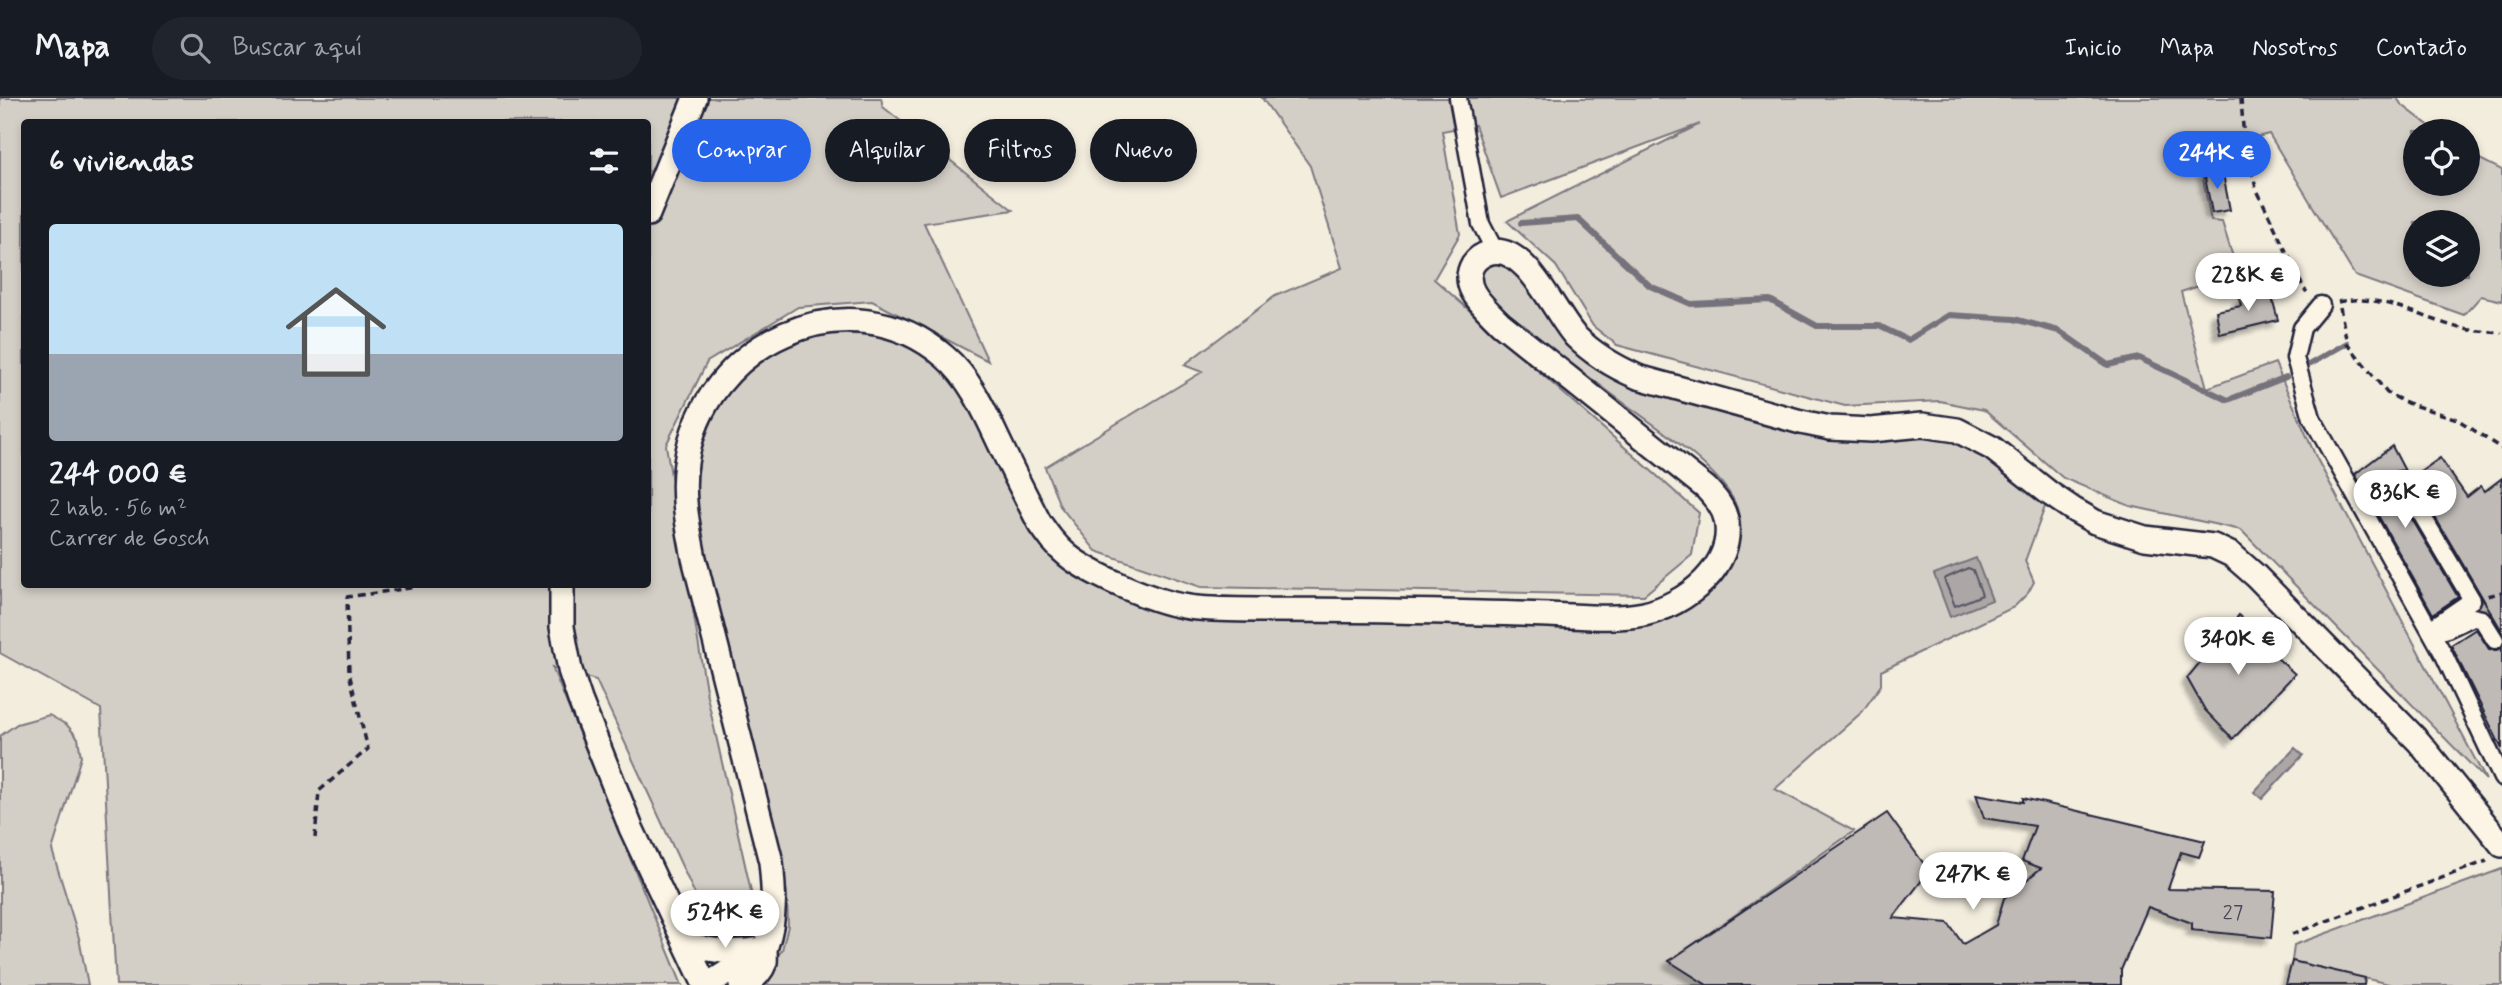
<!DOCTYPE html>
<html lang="es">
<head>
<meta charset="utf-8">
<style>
  :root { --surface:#171b24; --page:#20242c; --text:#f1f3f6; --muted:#9ea1a6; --line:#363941; --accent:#2563eb }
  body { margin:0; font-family:Mynerve,sans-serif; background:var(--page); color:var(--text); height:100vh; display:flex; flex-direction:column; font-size:26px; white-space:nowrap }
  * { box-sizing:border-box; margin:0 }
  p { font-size:23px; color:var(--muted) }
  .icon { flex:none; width:38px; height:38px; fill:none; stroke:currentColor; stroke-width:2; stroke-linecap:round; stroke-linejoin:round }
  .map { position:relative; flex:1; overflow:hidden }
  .drawer { position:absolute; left:21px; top:21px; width:630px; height:469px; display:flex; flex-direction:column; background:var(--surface); border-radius:7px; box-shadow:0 4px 10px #0003 }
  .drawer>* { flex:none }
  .guide { position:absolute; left:672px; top:21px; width:665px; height:63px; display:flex; gap:14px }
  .controls { position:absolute; left:2403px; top:21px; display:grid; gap:14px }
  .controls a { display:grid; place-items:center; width:77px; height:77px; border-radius:50%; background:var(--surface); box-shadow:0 4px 10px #0003; font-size:35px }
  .price { position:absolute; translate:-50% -60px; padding:0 16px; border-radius:24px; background:#fff; color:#222; font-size:23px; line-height:46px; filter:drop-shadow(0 2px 4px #0008) }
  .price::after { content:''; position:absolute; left:50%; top:42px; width:21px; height:16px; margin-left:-10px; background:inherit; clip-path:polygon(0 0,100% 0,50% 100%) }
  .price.selected { background:var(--accent); color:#fff }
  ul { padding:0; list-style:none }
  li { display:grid; align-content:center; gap:14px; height:371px; padding:0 28px }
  li span { display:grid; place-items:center; height:217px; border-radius:7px; color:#555 }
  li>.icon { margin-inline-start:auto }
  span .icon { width:126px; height:126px; fill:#fffc; stroke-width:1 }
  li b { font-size:30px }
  h2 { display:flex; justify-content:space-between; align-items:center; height:84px; padding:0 28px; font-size:30px }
  .chip { padding:0 24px; border-radius:32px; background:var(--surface); box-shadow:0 4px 10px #0003; font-size:24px; line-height:63px }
  .chip.selected { background:var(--accent); color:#fff }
  header { display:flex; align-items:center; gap:42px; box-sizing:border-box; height:98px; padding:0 35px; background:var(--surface); border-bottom:2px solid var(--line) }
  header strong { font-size:33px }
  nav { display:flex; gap:38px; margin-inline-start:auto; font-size:24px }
  .search { width:490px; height:63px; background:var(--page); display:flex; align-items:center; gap:18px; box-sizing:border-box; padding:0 24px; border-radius:38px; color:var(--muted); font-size:26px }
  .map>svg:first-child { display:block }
</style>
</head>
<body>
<header>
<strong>Mapa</strong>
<div class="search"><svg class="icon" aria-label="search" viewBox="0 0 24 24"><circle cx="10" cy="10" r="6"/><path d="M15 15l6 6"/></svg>Buscar aquí</div>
<nav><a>Inicio</a><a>Mapa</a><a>Nosotros</a><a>Contacto</a></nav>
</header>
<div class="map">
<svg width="2502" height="887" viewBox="0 0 2502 887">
  <defs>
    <filter id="shadow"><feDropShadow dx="-6" dy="6" stdDeviation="2" flood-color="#0004"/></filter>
  </defs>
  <rect width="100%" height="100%" fill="#f3edde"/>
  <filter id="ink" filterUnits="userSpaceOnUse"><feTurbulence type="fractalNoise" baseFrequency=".0143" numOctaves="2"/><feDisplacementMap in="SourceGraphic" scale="14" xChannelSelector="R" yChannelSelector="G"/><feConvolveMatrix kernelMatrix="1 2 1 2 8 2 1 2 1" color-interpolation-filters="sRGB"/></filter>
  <g filter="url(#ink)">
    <path fill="#d4cfc6" stroke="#7b7880" stroke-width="2" fill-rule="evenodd" d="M0,0H881L883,9L1013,112L924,125L988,263L872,203L798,209L707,264L666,347L707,598L753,802L716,842L596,582L552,569L682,887H116L101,611L0,555ZM24,24H648V486H24Z
      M1262,0H2397L2401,6L2436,33H2415V86H2468V55L2502,72V203L2481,198L2464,217L2355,178L2269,36L2198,54L2211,123L2222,124L2238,175L2181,194L2207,290L2275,265L2316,359L2486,682L2241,432L2130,408L2063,380L1984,312L1940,303L1845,308L1617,247L1593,228L1556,168L1507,123L1700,26L1501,100L1475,27L1442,33L1460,136L1434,181L1699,415L1692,457L1644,497L1201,489L1096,453L1060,408L1045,369L1202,274L1184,267L1275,198L1342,170L1310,68ZM2415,124H2468V177H2415Z
      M1494,163L1510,168L1525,179L1569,240L1667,297L1942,336L1999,365L2046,406L2025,463L2034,484L2028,495L2014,509L1881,573V587L1862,614L1775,691L1854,733L1670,863L1707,887H756L782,852L788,828L787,795L772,721L702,442C699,421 695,400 697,378C706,297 762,235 846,236C876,236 903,240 927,259C958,283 976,318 997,351C1024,393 1051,435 1078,477L1111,496L1147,506L1233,520L1599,530C1648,529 1690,520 1721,478C1737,457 1746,436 1737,410C1724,371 1646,322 1613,297C1572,266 1531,235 1490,204C1479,187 1476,182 1487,164Z
      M49,617L67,627L78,640L81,659L52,752L79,840L88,887H0V638L17,626Z
      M2502,771V887H2393L2292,863L2294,847Z"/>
    <path fill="#aca7a6" stroke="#75727b" stroke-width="2" d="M1976,460L1992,502L1950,519L1934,476Z
      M2295,650L2303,657L2262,701L2254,694Z"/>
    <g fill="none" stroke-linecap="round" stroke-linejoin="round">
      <path stroke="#595766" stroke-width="2" d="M1968,470L1973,472L1982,497L1955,508L1944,481Z"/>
      <path stroke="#75727b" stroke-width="6" d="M1521,125L1578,121L1650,188L1691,206L1770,202L1817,228H1879L1908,242L1949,217L2014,221L2059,233L2108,267L2139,260L2228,302L2286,279
        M2310,266L2347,245"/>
    </g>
    <path fill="#bfbab6" stroke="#22223b" stroke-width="2" filter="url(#shadow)" d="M2222,71L2230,112L2212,115L2204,74Z
      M2270,192L2278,222L2220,236L2216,213L2241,208L2239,200Z
      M2392,348L2405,373H2396L2392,376V387L2458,499L2433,516L2355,376Z
      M2440,360L2467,399L2481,388L2485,393L2502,380V533L2412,380Z
      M2239,517L2271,544L2266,550L2295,576L2233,641L2205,612L2187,580Z
      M2476,531L2489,551L2496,552L2502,550V651L2451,547Z
      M1976,696L2023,704V700L2205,743L2199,759L2181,754L2168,791L2275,793L2271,840L2192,832V825L2148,809L2121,872V887H1707L1669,863L1887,715L1929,773L1893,820L1948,825L1963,846L1996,827L2004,800L2041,770L2022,763L2035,728L1984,720Z
      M2292,863L2365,880L2364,887H2286Z"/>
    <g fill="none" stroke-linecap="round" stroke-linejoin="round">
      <path stroke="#c9c4bd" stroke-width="16" stroke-dasharray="16 8" stroke-linecap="butt" d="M2376,398L2401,382"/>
      <defs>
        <path id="street" d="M1458,0L1481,126L1495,153
          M2321,207L2302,230L2295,260L2312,320L2444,557L2502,680
          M2401,382L2472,502L2430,531
          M2445,532L2473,519L2482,521L2495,542"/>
        <path id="secondary" d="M648,116L695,0
          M562,486V529L570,572L580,602L631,730L705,887
          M685,844C711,855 737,856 765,850
          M707,887L760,854
          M741,887C752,883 761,875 765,864C766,859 764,853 766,848C776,819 774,793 771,764L694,460C688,429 681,397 686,365C702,245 849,176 945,259C972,282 986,317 1001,348C1013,374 1026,399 1039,424C1048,437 1055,447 1067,457C1090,476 1152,503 1183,508C1208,513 1236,511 1262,512C1305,512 1347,512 1390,513C1443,514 1496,515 1549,517C1580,518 1613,522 1644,516C1685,507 1736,468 1726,421C1723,408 1714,399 1706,390L1500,225C1486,210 1459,190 1473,166C1477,160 1484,156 1491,154C1526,146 1555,216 1575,238C1593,256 1615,269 1638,279L1801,324L1830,330L1871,332L1922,327L1957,332L1992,350L2049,395L2074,412L2095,424L2145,440L2213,448L2232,457L2256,478L2419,644L2502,747"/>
      </defs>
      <use href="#street" stroke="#22223b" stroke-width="21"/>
      <use href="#secondary" stroke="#22223b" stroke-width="28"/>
      <path stroke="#22223b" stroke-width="3.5" stroke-dasharray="7 5" stroke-linecap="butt" d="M2241,0L2244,43L2256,90L2304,191L2307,194
        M2338,204C2383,194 2421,221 2464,231C2476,233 2490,234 2502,235
        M2340,209L2347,245L2387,295L2407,305L2457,321L2502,351
        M2488,498L2502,494
        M315,740L319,693L368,651L349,575L347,499L410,490L412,486
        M2292,836L2487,763"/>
      <use href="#street" stroke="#fcf5e5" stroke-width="16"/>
      <use href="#secondary" stroke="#fcf5e5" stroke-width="23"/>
    </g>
  </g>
  <g text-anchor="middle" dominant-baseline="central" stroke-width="7" stroke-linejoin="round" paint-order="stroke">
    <g font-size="21" fill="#49485a">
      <text x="2233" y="815">27</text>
    </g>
  </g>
</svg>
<div class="controls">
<a><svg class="icon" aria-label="locate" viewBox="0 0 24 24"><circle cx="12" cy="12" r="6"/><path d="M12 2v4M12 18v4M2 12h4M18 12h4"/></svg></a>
<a><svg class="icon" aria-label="layers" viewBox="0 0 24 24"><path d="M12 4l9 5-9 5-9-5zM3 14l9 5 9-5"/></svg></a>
</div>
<b class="price selected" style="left:2217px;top:93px">244K €</b>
<b class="price" style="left:2248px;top:215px">228K €</b>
<b class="price" style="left:2405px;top:432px">836K €</b>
<b class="price" style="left:2238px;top:579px">340K €</b>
<b class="price" style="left:1973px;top:814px">247K €</b>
<b class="price" style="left:725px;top:852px">524K €</b>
<div class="guide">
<a class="chip selected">Comprar</a>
<a class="chip">Alquilar</a>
<a class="chip">Filtros</a>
<a class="chip">Nuevo</a>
</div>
<section class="drawer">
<h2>6 viviendas<svg class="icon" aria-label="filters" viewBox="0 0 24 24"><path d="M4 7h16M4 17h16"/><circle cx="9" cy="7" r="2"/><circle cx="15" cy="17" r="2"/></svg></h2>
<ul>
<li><span style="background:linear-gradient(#bfe0f5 60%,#9aa5b1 0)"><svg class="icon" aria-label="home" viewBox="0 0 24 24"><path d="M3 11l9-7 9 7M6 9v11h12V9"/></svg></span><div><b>244 000 €</b><p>2 hab. · 56 m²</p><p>Carrer de Gosch</p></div></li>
</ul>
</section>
</div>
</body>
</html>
